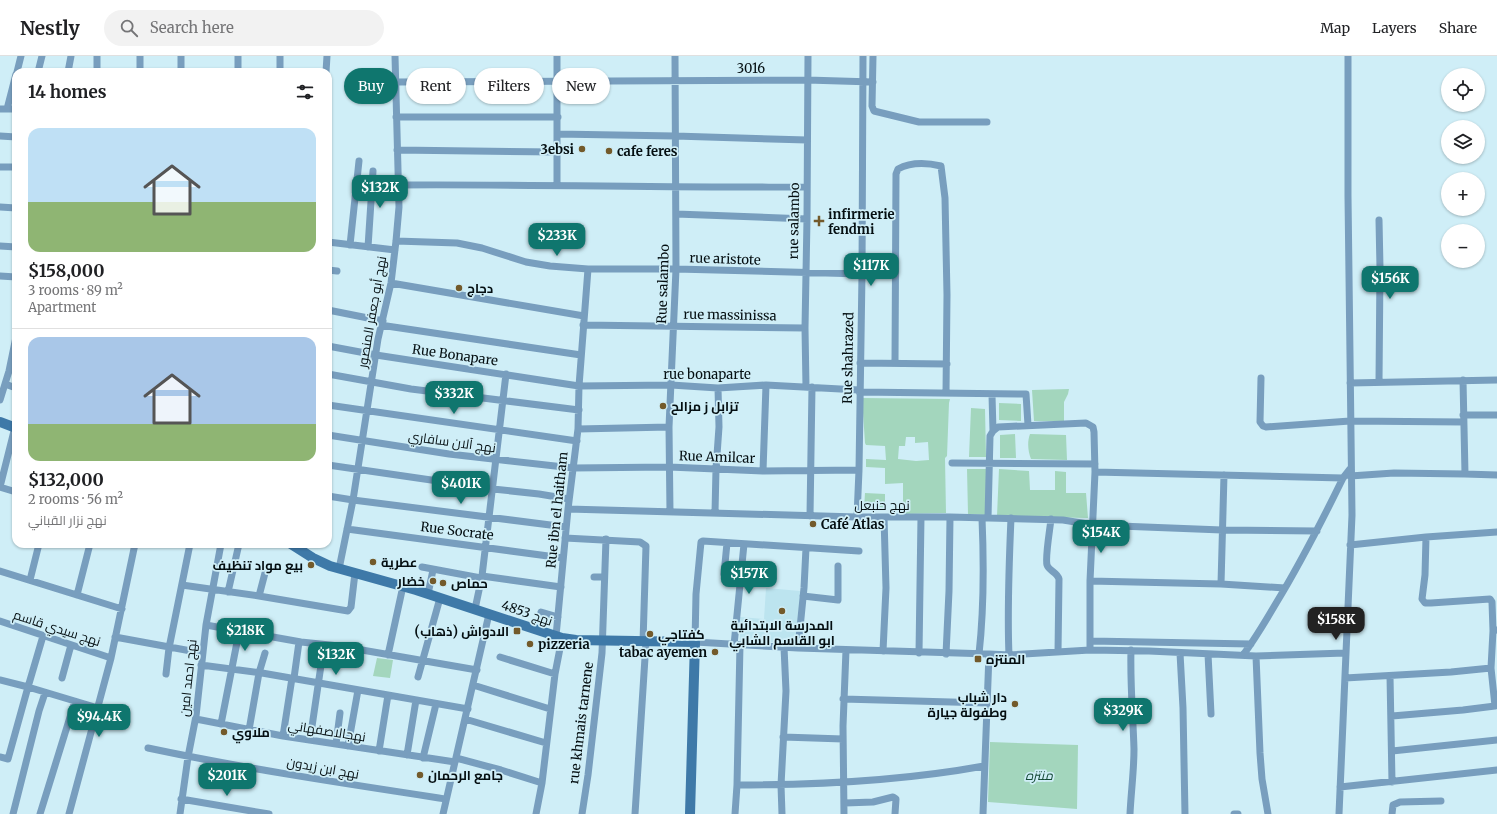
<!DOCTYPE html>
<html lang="en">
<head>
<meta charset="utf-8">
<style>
  :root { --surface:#fff; --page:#f2f2f2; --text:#202124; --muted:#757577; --line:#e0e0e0; --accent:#0f766e }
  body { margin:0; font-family:Merriweather,Cairo,serif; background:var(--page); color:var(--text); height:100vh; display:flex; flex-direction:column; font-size:15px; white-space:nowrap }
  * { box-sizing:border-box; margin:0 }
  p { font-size:13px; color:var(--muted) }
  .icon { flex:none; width:22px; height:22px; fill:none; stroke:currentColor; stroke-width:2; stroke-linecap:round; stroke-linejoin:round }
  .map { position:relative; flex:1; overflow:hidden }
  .side { position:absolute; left:12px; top:12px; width:320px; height:480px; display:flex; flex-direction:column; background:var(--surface); border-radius:12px; box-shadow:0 1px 3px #0004 }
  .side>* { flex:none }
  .guide { position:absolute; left:344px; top:12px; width:380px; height:36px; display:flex; gap:8px }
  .tools { position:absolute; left:1441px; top:12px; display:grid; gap:8px }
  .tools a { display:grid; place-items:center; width:44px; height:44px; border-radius:50%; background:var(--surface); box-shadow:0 1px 3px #0004; font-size:20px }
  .price { position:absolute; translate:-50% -34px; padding:0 9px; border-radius:8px; background:var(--accent); color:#fff; font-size:13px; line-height:26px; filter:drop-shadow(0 1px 2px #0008) }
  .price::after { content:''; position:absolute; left:50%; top:24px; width:12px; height:9px; margin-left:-6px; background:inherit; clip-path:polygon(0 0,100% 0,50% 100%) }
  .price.current { background:#222; color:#fff }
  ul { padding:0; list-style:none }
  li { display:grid; align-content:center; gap:8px; height:212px; padding:0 16px }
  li+li { border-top:1px solid var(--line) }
  li span { display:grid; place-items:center; height:124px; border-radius:12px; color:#555 }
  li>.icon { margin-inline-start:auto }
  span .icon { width:72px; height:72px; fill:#fffc; stroke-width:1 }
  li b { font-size:17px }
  h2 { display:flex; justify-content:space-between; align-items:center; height:48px; padding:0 16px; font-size:17px }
  .tag { padding:0 14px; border-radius:18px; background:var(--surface); box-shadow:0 1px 3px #0004; font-size:14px; line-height:36px }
  .tag.current { background:var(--accent); color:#fff }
  header { display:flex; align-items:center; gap:24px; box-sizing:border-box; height:56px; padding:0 20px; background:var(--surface); border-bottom:1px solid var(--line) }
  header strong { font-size:19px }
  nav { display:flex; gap:22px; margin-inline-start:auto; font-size:14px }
  .search { width:280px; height:36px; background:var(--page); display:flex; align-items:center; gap:10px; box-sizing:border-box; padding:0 14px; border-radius:22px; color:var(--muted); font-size:15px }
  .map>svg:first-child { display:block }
</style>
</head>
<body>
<header>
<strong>Nestly</strong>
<div class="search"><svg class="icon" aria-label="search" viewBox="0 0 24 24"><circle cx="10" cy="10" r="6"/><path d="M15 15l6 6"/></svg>Search here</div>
<nav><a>Map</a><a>Layers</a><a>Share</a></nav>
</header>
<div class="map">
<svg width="1497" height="758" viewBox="0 0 1497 758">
  <rect width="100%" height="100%" fill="#cfeef7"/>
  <path fill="#bce4ef" d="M766,532L800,535L798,587L740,585V561L764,563Z"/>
  <path fill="#a3d6bd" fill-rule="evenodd" d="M1069,333L1068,338L1064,346V365H1034L1032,334Z
    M862,342L950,343L949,347L947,400L945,402L946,457L903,458V427L885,428V412L866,411V403L886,404L885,390L866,389L865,387ZM906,381H915V387L928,386L929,404L916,405L898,403L899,390H905Z
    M999,347L1021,348V365L999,364Z
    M971,352L985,353L986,401H969Z
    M1015,378L1016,402H1000V379Z
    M1030,378L1066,379L1067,404L1031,403C1028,395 1027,386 1030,378Z
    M967,413H987L986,459L968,458Z
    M999,413L1029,415L1030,434H1055V415L1066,416V437H1086L1088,462L997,460Z
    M865,437L885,438V453H864Z
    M377,602L393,604L390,622L373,620Z
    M990,686L1078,689L1077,753L988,746Z"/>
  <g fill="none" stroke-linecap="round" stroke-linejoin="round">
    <path stroke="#789ebe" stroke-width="7" d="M238,0V16
      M280,0V16
      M557,0V129
      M873,0L872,50L874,55L919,66H987
      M17,16L21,0
      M38,16L42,0
      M68,16L71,0
      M97,16V0
      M140,16V0
      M181,16V0
      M326,16L327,0
      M396,26L807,24L873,26
      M0,53H16
      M7,53L16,18
      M396,61H558
      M557,78L675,80L807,84
      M0,80L16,81
      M397,94L557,96
      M0,111H16
      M398,129C534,128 671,132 807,131
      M0,151L16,152
      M676,158L807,163
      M396,185L457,187L482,192L526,206L550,210L588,213L579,330L578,373L568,453L556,580
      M328,186L395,194
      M350,189L359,105
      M0,190L16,191
      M368,191L373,115
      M588,213H676L862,218
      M328,214L337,215
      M0,220L16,221
      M391,227L584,260
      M328,254L383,265
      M380,269L581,299
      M583,269L805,272
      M328,290L376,299L579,330L671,329L718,332L766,329L859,334
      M895,306L896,118L898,113C911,106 928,107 941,110L945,142L947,239L946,337
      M860,307L947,308
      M328,318L411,333L579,354
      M1261,322L1260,366L1263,370L1266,371L1350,365L1463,366
      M1379,325L1380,212L1379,164
      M1350,327L1497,324
      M5,328L16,332
      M806,331L805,272L807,163L808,0
      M859,336L1026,338L1028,369
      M992,339L993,375
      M0,344L9,315L16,281
      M328,349L577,385
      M1463,359H1497
      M15,371L0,431L16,436
      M578,373L669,371
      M328,379L449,398L573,412L669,411L763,415L859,414
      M952,407L1095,408
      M328,409L493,433L539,438L569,443
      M763,415L766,329
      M1465,418L1497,419
      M1350,420L1394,417L1465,418L1463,324
      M328,440L353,444L566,471
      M568,453L857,461H950L1063,464L1094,469L1222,474L1317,475
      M670,456L669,371L676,213L675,0
      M715,457L716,413L719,371L718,332
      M810,460L812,331
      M857,461L859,414L862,218L863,0
      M988,462L990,380L993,375L998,371L1086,367L1093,371L1094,376L1095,416
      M1051,463C1050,473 1045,501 1047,509C1049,515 1057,516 1059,523L1058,596
      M347,473L563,502
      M1426,481L1425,519L1422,543L1425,547H1431L1490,543L1492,546L1493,575
      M565,482L640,486L646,490L643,586
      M1350,489L1426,481L1497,476
      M859,495L703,485L701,486L696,538L695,586L798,592L989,598L983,758
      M422,511L481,522
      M339,513L353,444L378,283L391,227L396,185L399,151L395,0
      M0,515L122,553
      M724,518L727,487
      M482,520L561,531
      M594,521H604
      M30,524L39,488
      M1090,525L1221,528L1285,532
      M1221,528L1224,419
      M182,529L259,540L348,555L351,551L355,517
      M228,536L239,488
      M428,538L433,514
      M77,539L90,488
      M259,540L265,517
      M803,540L838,544V510
      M475,553L482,520L506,318
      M541,556L558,561
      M0,565L111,602L135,488
      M206,569L301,586L339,590L477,614
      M43,580L28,631L98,652
      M115,581L202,597
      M1091,585L1251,588
      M734,589L744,488
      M798,592L804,532L806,492
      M883,595L886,532L884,461
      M919,597L921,461
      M1180,597L1183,652L1185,758
      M1345,597L1256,600L1149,595L1090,594V525L1095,416L1343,422L1350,413
      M946,598L949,535L950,461
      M979,598C984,553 984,508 982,462
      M989,598L1009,599L1090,594
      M1208,598L1211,658
      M388,599L403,530
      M1009,599C1007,553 1009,508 1011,462
      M1243,599C1255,583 1265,566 1275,549C1300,508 1322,465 1343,422
      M1256,600L1260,697L1262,723L1268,758
      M500,601L555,618
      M201,609L262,617L468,653
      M1491,612L1495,650L1497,649
      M166,618L169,592L190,488
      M1390,620L1392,726
      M418,621L440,542
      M62,622L71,589
      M294,622L299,586
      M1345,622L1451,616L1491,612L1493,575L1497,574
      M0,624L28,631L8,703L0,701
      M473,629L550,653
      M843,643L987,647
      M1392,660L1463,654L1495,650
      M196,663L283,680L455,706
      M465,663L546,687
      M221,668L239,576
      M249,674L259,617L265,597
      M283,680L292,622
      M783,681L843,683
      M310,684L324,589
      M336,688L340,657
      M348,690L358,634
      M148,692C247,713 347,728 446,743
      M379,695L388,639
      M1392,695L1497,684
      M407,699L416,644
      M423,702L436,648
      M456,702L501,714L542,727
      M737,729C820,729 902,725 984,710
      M1340,731L1497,714
      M181,743L269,758
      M845,747L873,746L893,741L896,743L895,758
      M13,758L39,655L45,637
      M40,758L75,645
      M69,758L111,602
      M180,758L188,701L196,660L206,569L221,488
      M443,758L489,558
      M536,758L542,727L555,618L562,582
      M582,758L588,719L602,597L606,483
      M635,758L646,586
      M735,758L737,729L740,589
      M782,758L781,729L786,635L784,591
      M844,758L843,670L846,594
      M1130,758C1131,736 1134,715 1134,693C1133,660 1130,628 1131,594
      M1234,758H1238
      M1339,758L1352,459L1348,140V0
      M1392,758L1393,749L1400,746L1441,745"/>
    <path stroke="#3e79a8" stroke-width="10" d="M0,366L16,372
      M291,488L313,502L330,510L416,534L562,582L576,584L695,586L690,758"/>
  </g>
  <g fill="#735a2b" stroke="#cfeef7" stroke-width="1.5">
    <circle cx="582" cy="93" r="4"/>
    <circle cx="609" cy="95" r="4"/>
    <path d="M817 159h4v4h4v4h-4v4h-4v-4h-4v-4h4z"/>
    <circle cx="459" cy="232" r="4"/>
    <circle cx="663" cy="350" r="4"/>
    <circle cx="813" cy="468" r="4"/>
    <circle cx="373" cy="506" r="4"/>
    <circle cx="311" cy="509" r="4"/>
    <circle cx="433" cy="525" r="4"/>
    <circle cx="443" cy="527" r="4"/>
    <circle cx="782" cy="555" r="4"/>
    <rect x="513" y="571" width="8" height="8" rx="2"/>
    <circle cx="650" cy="578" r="4"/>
    <circle cx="530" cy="588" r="4"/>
    <circle cx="715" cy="596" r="4"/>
    <rect x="974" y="599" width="8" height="8" rx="2"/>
    <circle cx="1015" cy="648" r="4"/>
    <circle cx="224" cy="676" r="4"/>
    <circle cx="420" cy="719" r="4"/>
  </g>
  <g text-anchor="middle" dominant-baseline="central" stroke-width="3.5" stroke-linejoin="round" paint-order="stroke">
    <g font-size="13" fill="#040e11" stroke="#cfeef7">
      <text x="751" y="12">3016</text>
      <text transform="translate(794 165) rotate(-89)">rue salambo</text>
      <text transform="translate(725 203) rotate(2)">rue aristote</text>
      <text transform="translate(663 228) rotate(-88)">Rue salambo</text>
      <text transform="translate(372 256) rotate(-80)">نهج أبو جعفر المنصور</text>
      <text transform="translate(730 259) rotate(1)">rue massinissa</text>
      <text transform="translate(455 299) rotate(8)">Rue Bonapare</text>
      <text transform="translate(848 302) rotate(-89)">Rue shahrazed</text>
      <text x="707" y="318">rue bonaparte</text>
      <text transform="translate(452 386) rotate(8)">نهج آلان سافاري</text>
      <text transform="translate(717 401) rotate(2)">Rue Amilcar</text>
      <text x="882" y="449">نهج حنبعل</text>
      <text transform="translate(557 454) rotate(-84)">Rue ibn el haitham</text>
      <text transform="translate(457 475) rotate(7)">Rue Socrate</text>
      <text transform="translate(527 557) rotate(19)">نهج 4853</text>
      <text transform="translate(57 572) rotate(18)">نهج سيدي قاسم</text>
      <text transform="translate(188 622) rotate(-84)">نهج احمد امين</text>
      <text transform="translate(581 667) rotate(-83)">rue khmais tarnene</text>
      <text transform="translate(327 675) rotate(9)">نهجالاصفهاني</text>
      <text transform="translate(323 712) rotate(10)">نهج ابن زيدون</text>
    </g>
    <g font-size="13" font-weight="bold" fill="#040e11" stroke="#cfeef7" text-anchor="start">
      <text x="574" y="93" text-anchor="end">3ebsi</text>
      <text x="617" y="95">cafe feres</text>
      <text x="828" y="158">infirmerie<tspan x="828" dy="15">fendmi</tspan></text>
      <text x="467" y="232">دجاج</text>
      <text x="671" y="350">تزابل ز مزالح</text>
      <text x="821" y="468">Café Atlas</text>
      <text x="381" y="506">عطرية</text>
      <text x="303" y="509" text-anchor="end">بيع مواد تنظيف</text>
      <text x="425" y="525" text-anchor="end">خضار</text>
      <text x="451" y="527">حماص</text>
      <text x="782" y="569" text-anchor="middle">المدرسة الابتدائية<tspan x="782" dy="15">ابو القاسم الشابي</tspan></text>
      <text x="509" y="575" text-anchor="end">الادواش (ذهاب)</text>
      <text x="658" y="578">كفتاجي</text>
      <text x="538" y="588">pizzeria</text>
      <text x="707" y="596" text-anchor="end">tabac ayemen</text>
      <text x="986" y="603">المنتزه</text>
      <text x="1007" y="641" text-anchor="end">دار شباب<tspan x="1007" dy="15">وطفولة جيارة</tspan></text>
      <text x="232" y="676">ملاوي</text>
      <text x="428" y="719">جامع الرحمان</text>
    </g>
    <g font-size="13" font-style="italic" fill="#134834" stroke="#cfeef7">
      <text x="1039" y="719">منتزه</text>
    </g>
  </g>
</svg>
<div class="tools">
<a><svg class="icon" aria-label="locate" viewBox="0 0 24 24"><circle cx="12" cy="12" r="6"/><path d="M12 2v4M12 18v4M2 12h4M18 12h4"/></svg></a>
<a><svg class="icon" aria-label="layers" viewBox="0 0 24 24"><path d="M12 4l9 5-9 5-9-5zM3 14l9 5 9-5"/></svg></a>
<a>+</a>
<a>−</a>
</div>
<b class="price" style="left:380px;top:153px">$132K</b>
<b class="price" style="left:557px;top:201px">$233K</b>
<b class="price" style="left:871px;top:231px">$117K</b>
<b class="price" style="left:1390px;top:244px">$156K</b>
<b class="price" style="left:454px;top:359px">$332K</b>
<b class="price" style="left:461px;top:449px">$401K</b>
<b class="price" style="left:1101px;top:498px">$154K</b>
<b class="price" style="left:749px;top:539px">$157K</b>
<b class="price current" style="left:1336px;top:585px">$158K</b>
<b class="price" style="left:245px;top:596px">$218K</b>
<b class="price" style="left:336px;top:620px">$132K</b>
<b class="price" style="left:1123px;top:676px">$329K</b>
<b class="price" style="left:99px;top:682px">$94.4K</b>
<b class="price" style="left:227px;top:741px">$201K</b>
<div class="guide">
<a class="tag current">Buy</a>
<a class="tag">Rent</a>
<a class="tag">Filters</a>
<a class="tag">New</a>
</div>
<section class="side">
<h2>14 homes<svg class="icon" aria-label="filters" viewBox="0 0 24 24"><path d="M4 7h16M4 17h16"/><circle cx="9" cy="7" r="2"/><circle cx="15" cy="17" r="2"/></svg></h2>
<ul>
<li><span style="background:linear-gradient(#bfe0f5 60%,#8fb573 0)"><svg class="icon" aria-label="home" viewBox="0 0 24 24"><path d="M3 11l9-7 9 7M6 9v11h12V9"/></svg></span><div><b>$158,000</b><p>3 rooms · 89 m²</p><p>Apartment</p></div></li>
<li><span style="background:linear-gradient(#a9c7e8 70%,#8fb573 0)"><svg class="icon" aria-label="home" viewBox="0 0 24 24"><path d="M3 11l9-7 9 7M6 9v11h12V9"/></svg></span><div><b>$132,000</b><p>2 rooms · 56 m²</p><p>نهج نزار القباني</p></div></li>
</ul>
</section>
</div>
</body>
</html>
